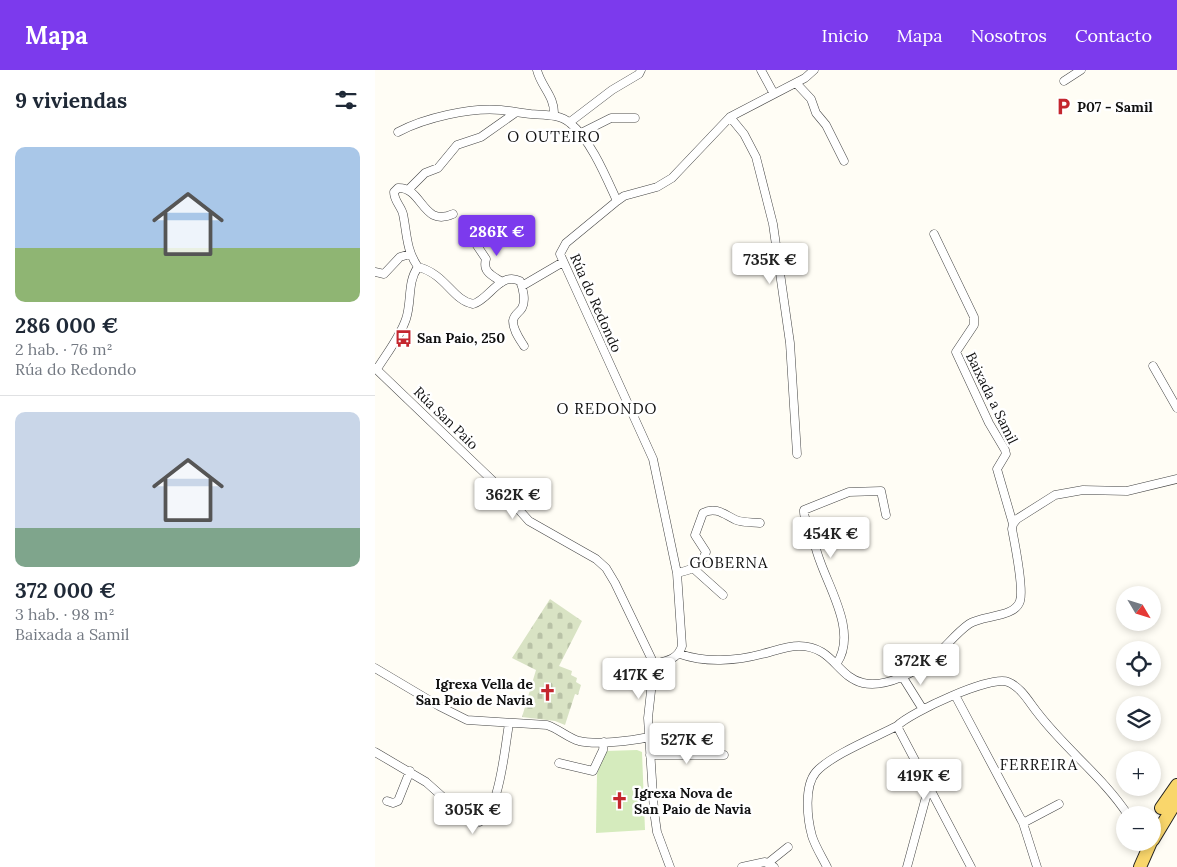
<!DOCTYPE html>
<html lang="es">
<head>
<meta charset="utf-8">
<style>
  :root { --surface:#fff; --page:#f2f2f3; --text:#1f2937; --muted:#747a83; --line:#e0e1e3; --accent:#7c3aed }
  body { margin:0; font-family:Lora,serif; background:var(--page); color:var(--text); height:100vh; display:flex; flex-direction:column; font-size:19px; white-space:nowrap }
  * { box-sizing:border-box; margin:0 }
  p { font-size:16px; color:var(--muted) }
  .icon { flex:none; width:28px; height:28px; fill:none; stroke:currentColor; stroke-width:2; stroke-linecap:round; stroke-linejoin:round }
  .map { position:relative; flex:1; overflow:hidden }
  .drawer { display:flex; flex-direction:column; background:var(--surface); width:375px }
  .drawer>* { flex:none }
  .needle { width:32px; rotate:128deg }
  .buttons { position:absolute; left:741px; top:516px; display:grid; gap:10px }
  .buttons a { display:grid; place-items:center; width:45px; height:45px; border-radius:50%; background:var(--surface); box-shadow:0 2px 8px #0003; font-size:25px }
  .price { position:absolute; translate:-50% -42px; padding:0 11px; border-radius:5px; background:#fff; color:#222; font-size:16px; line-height:32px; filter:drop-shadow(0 1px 2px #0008) }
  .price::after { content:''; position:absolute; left:50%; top:30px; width:15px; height:11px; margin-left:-8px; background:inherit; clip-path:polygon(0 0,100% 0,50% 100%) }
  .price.on { background:var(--accent); color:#fff }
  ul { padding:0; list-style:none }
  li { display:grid; align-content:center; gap:10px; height:265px; padding:0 15px }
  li+li { border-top:1px solid var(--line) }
  li span { display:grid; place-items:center; height:155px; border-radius:10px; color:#555 }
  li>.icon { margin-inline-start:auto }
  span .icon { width:90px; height:90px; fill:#fffc; stroke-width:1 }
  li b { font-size:21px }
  h2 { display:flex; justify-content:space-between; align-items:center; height:60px; padding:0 15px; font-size:21px }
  header { display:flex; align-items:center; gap:30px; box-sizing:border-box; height:70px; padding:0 25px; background:var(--accent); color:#fff }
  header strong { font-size:24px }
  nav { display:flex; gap:28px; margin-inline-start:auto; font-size:18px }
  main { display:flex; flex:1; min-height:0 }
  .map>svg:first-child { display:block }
</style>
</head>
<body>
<header>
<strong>Mapa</strong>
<nav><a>Inicio</a><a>Mapa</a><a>Nosotros</a><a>Contacto</a></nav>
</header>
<main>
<section class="drawer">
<h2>9 viviendas<svg class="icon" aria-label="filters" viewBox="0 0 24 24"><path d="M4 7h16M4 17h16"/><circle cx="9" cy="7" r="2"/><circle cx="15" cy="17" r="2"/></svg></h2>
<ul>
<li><span style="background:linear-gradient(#a9c7e8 65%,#8fb573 0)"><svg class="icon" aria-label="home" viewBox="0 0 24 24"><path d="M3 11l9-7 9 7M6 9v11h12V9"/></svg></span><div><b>286 000 €</b><p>2 hab. · 76 m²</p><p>Rúa do Redondo</p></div></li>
<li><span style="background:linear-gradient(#c9d6e8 75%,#7fa58c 0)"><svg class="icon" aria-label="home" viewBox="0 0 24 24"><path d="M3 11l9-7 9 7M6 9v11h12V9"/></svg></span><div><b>372 000 €</b><p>3 hab. · 98 m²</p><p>Baixada a Samil</p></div></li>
</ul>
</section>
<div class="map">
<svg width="802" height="797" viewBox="0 0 802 797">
  <defs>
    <pattern id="cemetery-stones" width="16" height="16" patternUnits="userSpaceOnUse" patternTransform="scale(1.25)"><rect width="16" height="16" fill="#d9e3c4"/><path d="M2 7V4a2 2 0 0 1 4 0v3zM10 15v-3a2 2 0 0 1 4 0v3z" fill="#b9c2a7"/></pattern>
  </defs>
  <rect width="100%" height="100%" fill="#fffdf5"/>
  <path fill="url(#cemetery-stones)" d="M175,529L207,551L184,596L197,601L196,605L202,608L201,612L206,615L203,625L200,624L190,655L180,651L147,647L161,600L137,588Z"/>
  <path fill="#d5ebbd" d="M262,680L267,682L270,760L221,763L222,704L230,681Z"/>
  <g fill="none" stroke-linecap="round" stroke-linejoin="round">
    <defs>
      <path id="street" d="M162,0C166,17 180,26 179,45
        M386,0L399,24
        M689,11L706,0
        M421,13L436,29L441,43L451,55L469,91
        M355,47L369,64L381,87L398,154L415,273L422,384
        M195,52L237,20L264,4L266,0
        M23,62C49,48 96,37 126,40C136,41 146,43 156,44C169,45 185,44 195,53C216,70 231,107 242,131
        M204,64L236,48H260
        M33,120L50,103L63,98L82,75L106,67L140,43
        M559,164L599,247V255L581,282L614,353L630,380L631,384L622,399L638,454
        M101,174L111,189C107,202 118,206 127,212
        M43,197C71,204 77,230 98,234C114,230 125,201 145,211C148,218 151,231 147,238C144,243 139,244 138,251C138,260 144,268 149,276
        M0,202L9,204L25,187L35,184
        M147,216L188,192
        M778,296L802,338
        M0,298L119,412L154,451L221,489L231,498L240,513L279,594L273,648L279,741L282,762L295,797
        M2,299C12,283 25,267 31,249C37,231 32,212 43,197C31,180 32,163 28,144C26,136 19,131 19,122L23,118C48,117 47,158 78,144
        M319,499L348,525
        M302,503C316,500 326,497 331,482L320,465L328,443C341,436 350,445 361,450C368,453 378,452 385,453
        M305,584C330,593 361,591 387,584C399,581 412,576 424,576C458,576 462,607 488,613C511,618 541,602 558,588C571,577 581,563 594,554C607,545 640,548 645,531C649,518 640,475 637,459L638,454L642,449L680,425L708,420L752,421L802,409
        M462,593C482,563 455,520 445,491C441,481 439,471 436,461C433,454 428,447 429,440L474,422L506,421L511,445
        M279,594C292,591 303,589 307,576L302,503L278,389L185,184L191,173L242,131L249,126L282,117L297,108L355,47L430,8L439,0
        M0,598L64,636L92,650L172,655C184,659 193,668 204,671C221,675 256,671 274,667
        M527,606L547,638
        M580,625L648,753L662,797
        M522,656L596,797
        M0,682L51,712L97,753C124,758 130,674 134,654
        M275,685H349
        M184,693L218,701L228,680L229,672
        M12,731L18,733L23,731L35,701
        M648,753L684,734
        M393,793L413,777
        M367,797L390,792L399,797
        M452,797C447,787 440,776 437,766C432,748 429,716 441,702C456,685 501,667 522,656C536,642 616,605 633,612C646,617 654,632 662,642C690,679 728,707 753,745
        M532,797L554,716"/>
      <path id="primary" d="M786,738L802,715
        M778,770L802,730
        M765,797L776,772"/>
    </defs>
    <use href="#street" stroke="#444" stroke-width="9"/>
    <use href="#primary" stroke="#222" stroke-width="14"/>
    <use href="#street" stroke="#fff" stroke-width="8"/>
    <use href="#primary" stroke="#f9d66b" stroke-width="12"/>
  </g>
  <defs>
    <symbol id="parking-bare" viewBox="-9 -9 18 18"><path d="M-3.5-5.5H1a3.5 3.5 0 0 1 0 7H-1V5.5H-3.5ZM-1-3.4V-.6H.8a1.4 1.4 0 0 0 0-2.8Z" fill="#c4262e" stroke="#fff" stroke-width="2.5" paint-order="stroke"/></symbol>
    <symbol id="bus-bare" viewBox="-9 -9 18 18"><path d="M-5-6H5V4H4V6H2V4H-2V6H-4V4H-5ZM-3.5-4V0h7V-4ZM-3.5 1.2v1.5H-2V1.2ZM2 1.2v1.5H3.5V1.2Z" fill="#c4262e" stroke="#fff" stroke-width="2.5" paint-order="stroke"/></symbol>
    <symbol id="church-bare" viewBox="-9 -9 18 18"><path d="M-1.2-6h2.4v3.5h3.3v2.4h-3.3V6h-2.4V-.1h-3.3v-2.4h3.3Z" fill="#c4262e" stroke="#fff" stroke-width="2.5" paint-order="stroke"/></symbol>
  </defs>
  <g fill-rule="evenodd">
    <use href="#parking-bare" x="676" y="24" width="25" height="25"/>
    <use href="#bus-bare" x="16" y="256" width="25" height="25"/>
    <use href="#church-bare" x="160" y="610" width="25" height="25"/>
    <use href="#church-bare" x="232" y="718" width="25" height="25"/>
  </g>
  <g text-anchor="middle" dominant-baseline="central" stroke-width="5" stroke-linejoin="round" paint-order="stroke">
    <g font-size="14" font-weight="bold" fill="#111" stroke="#fff" text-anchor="start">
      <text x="702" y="37">P07 - Samil</text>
      <text x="42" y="268">San Paio, 250</text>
      <text x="158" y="614" text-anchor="end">Igrexa Vella de<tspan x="158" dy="16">San Paio de Navia</tspan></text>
      <text x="259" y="723">Igrexa Nova de<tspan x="259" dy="16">San Paio de Navia</tspan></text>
    </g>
    <g font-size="14" fill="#111" stroke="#fff">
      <text transform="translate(221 233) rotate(66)">Rúa do Redondo</text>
      <text transform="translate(617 328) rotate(64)">Baixada a Samil</text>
      <text transform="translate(71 348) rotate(44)">Rúa San Paio</text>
    </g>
    <g font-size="15" letter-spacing="1" fill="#111" stroke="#fff">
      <text x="179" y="66">O OUTEIRO</text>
      <text x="232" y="338">O REDONDO</text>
      <text x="354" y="492">GOBERNA</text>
      <text x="664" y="694">FERREIRA</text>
    </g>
  </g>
</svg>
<div class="buttons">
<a><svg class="needle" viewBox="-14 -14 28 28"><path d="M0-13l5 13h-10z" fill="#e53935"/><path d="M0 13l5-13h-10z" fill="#747a83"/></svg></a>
<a><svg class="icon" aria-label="locate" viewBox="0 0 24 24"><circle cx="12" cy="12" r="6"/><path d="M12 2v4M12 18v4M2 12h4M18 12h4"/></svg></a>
<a><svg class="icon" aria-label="layers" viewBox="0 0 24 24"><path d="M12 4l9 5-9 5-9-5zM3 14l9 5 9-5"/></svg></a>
<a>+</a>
<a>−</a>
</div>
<b class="price on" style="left:122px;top:187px">286K €</b>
<b class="price" style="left:395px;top:215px">735K €</b>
<b class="price" style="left:138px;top:450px">362K €</b>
<b class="price" style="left:456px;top:489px">454K €</b>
<b class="price" style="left:546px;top:616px">372K €</b>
<b class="price" style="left:264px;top:630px">417K €</b>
<b class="price" style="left:312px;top:695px">527K €</b>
<b class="price" style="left:549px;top:731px">419K €</b>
<b class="price" style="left:98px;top:765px">305K €</b>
</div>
</main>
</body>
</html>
